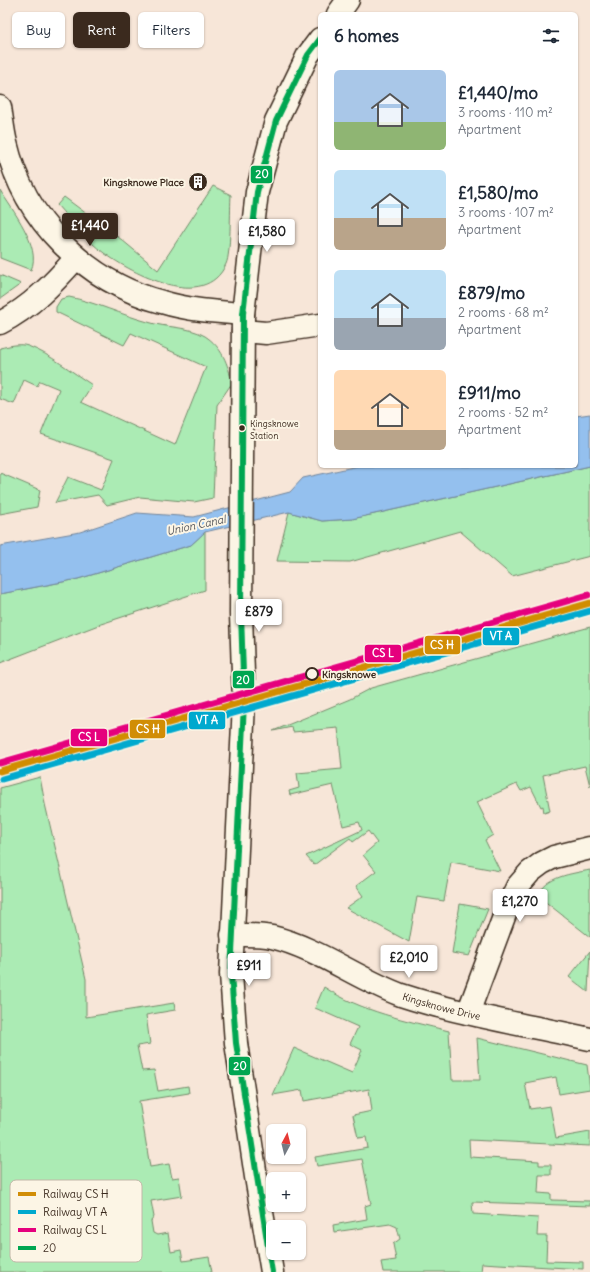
<!DOCTYPE html>
<html lang="en">
<head>
<meta charset="utf-8">
<style>
  :root { --surface:#fff; --page:#f2f2f3; --text:#1f2937; --muted:#747a83; --accent:#3b2a1e }
  body { margin:0; font-family:Delius,sans-serif; background:var(--page); color:var(--text); height:100vh; display:flex; flex-direction:column; font-size:15px; white-space:nowrap }
  * { box-sizing:border-box; margin:0 }
  p { font-size:13px; color:var(--muted) }
  .icon { flex:none; width:22px; height:22px; fill:none; stroke:currentColor; stroke-width:2; stroke-linecap:round; stroke-linejoin:round }
  .map { position:relative; flex:1; overflow:hidden }
  .details { position:absolute; left:318px; top:12px; width:260px; height:456px; display:flex; flex-direction:column; background:var(--surface); border-radius:6px; box-shadow:0 1px 3px #0004 }
  .details>* { flex:none }
  .guide { position:absolute; left:12px; top:12px; width:246px; height:36px; display:flex; gap:8px }
  .needle { width:26px; rotate:7deg }
  .tools { position:absolute; left:266px; top:1124px; display:grid; gap:8px }
  .tools a { display:grid; place-items:center; width:40px; height:40px; border-radius:6px; background:var(--surface); box-shadow:0 1px 3px #0004; font-size:20px }
  .price { position:absolute; translate:-50% -34px; padding:0 9px; border-radius:4px; background:#fff; color:#222; font-size:13px; line-height:26px; filter:drop-shadow(0 1px 2px #0008) }
  .price::after { content:''; position:absolute; left:50%; top:24px; width:12px; height:9px; margin-left:-6px; background:inherit; clip-path:polygon(0 0,100% 0,50% 100%) }
  .price.on { background:var(--accent); color:#fff }
  ul { padding:0; list-style:none }
  li { display:flex; align-items:center; gap:12px; height:100px; padding:0 16px }
  li span { display:grid; place-items:center; flex:none; width:112px; height:80px; border-radius:6px; color:#555 }
  li>.icon { margin-inline-start:auto }
  span .icon { width:48px; height:48px; fill:#fffc; stroke-width:1 }
  li b { font-size:17px }
  h2 { display:flex; justify-content:space-between; align-items:center; height:48px; padding:0 16px; font-size:17px }
  .tag { padding:0 14px; border-radius:6px; background:var(--surface); box-shadow:0 1px 3px #0004; font-size:14px; line-height:36px }
  .tag.on { background:var(--accent); color:#fff }
  .map>svg:first-child { display:block }
</style>
</head>
<body>
<div class="map">
<svg width="590" height="1272" viewBox="0 0 590 1272">
  <rect width="100%" height="100%" fill="#f7e6d8"/>
  <filter id="ink" filterUnits="userSpaceOnUse"><feTurbulence type="fractalNoise" baseFrequency=".025" numOctaves="2"/><feDisplacementMap in="SourceGraphic" scale="8" xChannelSelector="R" yChannelSelector="G"/><feConvolveMatrix kernelMatrix="1 2 1 2 8 2 1 2 1" color-interpolation-filters="sRGB"/></filter>
  <g filter="url(#ink)">
    <path fill="#abebb4" stroke="#738a69" d="M213,186L231,195C230,208 231,254 226,264C205,312 133,274 104,253C86,240 72,222 57,205L64,197L122,240L158,270Z
      M0,190C12,210 42,247 31,270L0,258Z
      M0,275L21,284L0,299Z
      M69,297C95,302 122,315 148,322C166,328 188,326 205,336C222,347 228,364 232,383L217,405L213,498L194,502L140,497L107,505L98,495L55,503L68,477L101,490L114,459L41,434L59,389L40,381L37,386L24,380L14,404L0,399V348C9,346 19,343 28,346C50,354 72,372 92,385L81,402L175,445L206,367L131,333L124,345L56,312V307L61,299Z
      M590,466V556L512,576L460,531L350,562L277,561L289,512L322,521L352,519Z
      M0,473L40,490L37,507L0,514Z
      M205,532V590L101,624L0,663V594L78,579L191,545Z
      M590,627V786L585,766L543,775L550,811L544,813L543,806L541,807L531,787L521,791L517,784L477,802L493,835L485,840L500,871L451,862L444,901L417,897L409,942L346,908L363,896L356,886L376,871L363,855L377,843L368,831L353,842L350,838L314,865L306,856L362,830L359,822L343,826L333,785L290,795L289,791L299,788L297,773L342,769L338,728L293,732L292,727L273,731L350,699L371,688Z
      M40,777L45,804L86,979V1017L174,1003L175,1010L146,1015L150,1044L137,1046L142,1071L154,1070L158,1091L188,1086L189,1093L139,1101L150,1167L169,1164L172,1178L179,1177L182,1196L151,1201L154,1217L151,1221L153,1233L157,1235L168,1233L171,1252L181,1250L183,1261L209,1257L212,1272H0V788Z
      M590,870V937L538,896C546,876 571,874 590,870Z
      M460,904L488,909L469,956L452,953Z
      M590,951L588,992L569,977Z
      M324,987C362,1012 405,1020 449,1031L452,1080H480L477,1038L587,1065L590,1089L559,1094L556,1077L525,1083L530,1109L550,1106L556,1138L590,1132V1146L469,1140L470,1157L539,1161V1165H551V1175H539L538,1193L551,1194V1200L590,1201V1206L472,1202L473,1214L538,1218L537,1236H547L546,1261L583,1262V1269L482,1263L481,1272H383L381,1262L396,1260L393,1244L400,1239L397,1227L390,1224L334,1232L333,1225L367,1219L365,1206L371,1204L362,1159L317,1166L315,1157L368,1148L366,1137L358,1138L353,1115L372,1111L369,1089L304,1101L302,1090L273,1095L294,1048L352,1073L362,1050L350,1044L358,1027L315,1008Z"/>
    <path fill="#94c0ee" stroke="#70849b" d="M590,414V466L352,519L322,521L289,512L205,532L191,545L78,579L0,594V546L80,532L137,513L194,517L290,492L303,478L358,466H576V416Z"/>
    <g fill="none" stroke-linecap="round" stroke-linejoin="round">
      <defs>
        <g id="minor">
          <path d="M338,14L348,0"/>
          <path d="M0,107C2,119 3,131 6,143C24,220 86,282 162,302C188,310 216,312 243,314"/>
          <path d="M0,323C31,307 53,284 76,258"/>
          <path d="M243,331L266,333L320,325"/>
          <path id="s1" d="M232,935C245,935 259,934 272,937C318,948 357,979 401,995C462,1015 527,1025 590,1039"/>
          <path d="M468,1013L508,906L517,887L530,872L542,863L554,857L590,848"/>
          <path d="M272,1272L256,1177L236,1043L231,974L244,703L241,614L243,314L257,192L276,121L308,55L320,39"/>
        </g>
      </defs>
      <use href="#minor" stroke="#3b2a1e" stroke-width="25"/>
      <use href="#minor" stroke="#fcf5e5" stroke-width="22"/>
      <defs>
        <path id="bus-1" d="M272,1272L236,1043L231,974L244,703L241,614L243,314L257,192L276,121L308,55L320,39"/>
      </defs>
      <use href="#bus-1" stroke="#fcf5e5" stroke-width="9"/>
      <use href="#bus-1" stroke="#00a651" stroke-width="6"/>
      <defs>
        <path id="rail-1" d="M0,771L590,603"/>
        <path id="rail-2" d="M2,779L590,611"/>
        <path id="rail-3" d="M0,763L588,595"/>
      </defs>
      <use href="#rail-1" stroke="#fcf5e5" stroke-width="10"/>
      <use href="#rail-2" stroke="#fcf5e5" stroke-width="10"/>
      <use href="#rail-3" stroke="#fcf5e5" stroke-width="10"/>
      <use href="#rail-1" stroke="#d18d06" stroke-width="7"/>
      <use href="#rail-2" stroke="#00a9ce" stroke-width="7"/>
      <use href="#rail-3" stroke="#e5007d" stroke-width="7"/>
    </g>
  </g>
  <defs>
    <symbol id="building-disc" viewBox="-11 -11 22 22"><circle r="9.5" fill="#3b2a1e" stroke="#fcf5e5"/><path d="M-4-6H4V6H1V3H-1V6H-4ZM-2.5-4.3h1.7v1.8h-1.7ZM.8-4.3h1.7v1.8H.8ZM-2.5-1h1.7V.8h-1.7ZM.8-1h1.7V.8H.8Z" fill="#fff"/></symbol>
  </defs>
  <g fill-rule="evenodd">
    <use href="#building-disc" x="187" y="171" width="22" height="22"/>
  </g>
  <circle fill="#3b2a1e" stroke="#fcf5e5" stroke-width="1.5" cx="242" cy="428" r="3.5"/>
  <circle fill="#fcf5e5" stroke="#3b2a1e" stroke-width="2" cx="312" cy="674" r="6"/>
  <g text-anchor="middle" dominant-baseline="central" stroke-width="4" stroke-linejoin="round" paint-order="stroke">
    <g font-size="9" fill="#3b2a1e" stroke="#fcf5e5" text-anchor="start">
      <text x="250" y="423">Kingsknowe<tspan x="250" dy="12">Station</tspan></text>
    </g>
    <g font-size="10" font-weight="bold" fill="#3b2a1e" stroke="#fcf5e5" text-anchor="end">
      <text x="184" y="182">Kingsknowe Place</text>
    </g>
    <g font-size="10" font-weight="bold" fill="#3b2a1e" stroke="#fcf5e5" text-anchor="start">
      <text x="322" y="674">Kingsknowe</text>
    </g>
    <g font-size="10" fill="#3b2a1e" stroke="#fcf5e5">
      <text stroke="none"><textPath href="#s1" startOffset="224">Kingsknowe Drive</textPath></text>
    </g>
    <g font-size="11" font-style="italic" fill="#56575c" stroke="#fcf5e5">
      <text transform="translate(196 525) rotate(-12)">Union Canal</text>
    </g>
  </g>
  <rect x="10" y="1180" width="132" height="82" rx="6" fill="#fcf5e5" stroke="#c2b8a9" stroke-width="1"/>
  <rect x="18" y="1192" width="18" height="4" fill="#d18d06"/>
  <rect x="18" y="1210" width="18" height="4" fill="#00a9ce"/>
  <rect x="18" y="1228" width="18" height="4" fill="#e5007d"/>
  <rect x="18" y="1246" width="18" height="4" fill="#00a651"/>
  <g font-size="11" fill="#3b2a1e">
    <text x="43" y="1198">Railway CS H</text>
    <text x="43" y="1216">Railway VT A</text>
    <text x="43" y="1234">Railway CS L</text>
    <text x="43" y="1252">20</text>
  </g>
  <g stroke="#fcf5e5" stroke-width="1.5">
    <rect x="250" y="165" width="23" height="19" rx="4" fill="#00a651"/>
    <rect x="482" y="627" width="38" height="19" rx="4" fill="#00a9ce"/>
    <rect x="424" y="635" width="37" height="20" rx="4" fill="#d18d06"/>
    <rect x="364" y="644" width="38" height="19" rx="4" fill="#e5007d"/>
    <rect x="232" y="670" width="23" height="19" rx="4" fill="#00a651"/>
    <rect x="188" y="711" width="38" height="19" rx="4" fill="#00a9ce"/>
    <rect x="129" y="719" width="37" height="20" rx="4" fill="#d18d06"/>
    <rect x="70" y="728" width="38" height="19" rx="4" fill="#e5007d"/>
    <rect x="228" y="1056" width="23" height="20" rx="4" fill="#00a651"/>
  </g>
  <g font-size="11" text-anchor="middle" font-weight="bold" fill="#fff">
    <text x="262" y="178">20</text>
    <text x="501" y="640">VT A</text>
    <text x="442" y="649">CS H</text>
    <text x="383" y="657">CS L</text>
    <text x="243" y="684">20</text>
    <text x="207" y="724">VT A</text>
    <text x="148" y="733">CS H</text>
    <text x="89" y="741">CS L</text>
    <text x="240" y="1070">20</text>
  </g>
</svg>
<div class="tools">
<a><svg class="needle" viewBox="-14 -14 28 28"><path d="M0-13l5 13h-10z" fill="#e53935"/><path d="M0 13l5-13h-10z" fill="#747a83"/></svg></a>
<a>+</a>
<a>−</a>
</div>
<b class="price on" style="left:90px;top:247px">£1,440</b>
<b class="price" style="left:267px;top:253px">£1,580</b>
<b class="price" style="left:259px;top:633px">£879</b>
<b class="price" style="left:520px;top:923px">£1,270</b>
<b class="price" style="left:409px;top:979px">£2,010</b>
<b class="price" style="left:249px;top:987px">£911</b>
<div class="guide">
<a class="tag">Buy</a>
<a class="tag on">Rent</a>
<a class="tag">Filters</a>
</div>
<section class="details">
<h2>6 homes<svg class="icon" aria-label="filters" viewBox="0 0 24 24"><path d="M4 7h16M4 17h16"/><circle cx="9" cy="7" r="2"/><circle cx="15" cy="17" r="2"/></svg></h2>
<ul>
<li><span style="background:linear-gradient(#a9c7e8 65%,#8fb573 0)"><svg class="icon" aria-label="home" viewBox="0 0 24 24"><path d="M3 11l9-7 9 7M6 9v11h12V9"/></svg></span><div><b>£1,440/mo</b><p>3 rooms · 110 m²</p><p>Apartment</p></div></li>
<li><span style="background:linear-gradient(#bfe0f5 60%,#b9a48a 0)"><svg class="icon" aria-label="home" viewBox="0 0 24 24"><path d="M3 11l9-7 9 7M6 9v11h12V9"/></svg></span><div><b>£1,580/mo</b><p>3 rooms · 107 m²</p><p>Apartment</p></div></li>
<li><span style="background:linear-gradient(#bfe0f5 60%,#9aa5b1 0)"><svg class="icon" aria-label="home" viewBox="0 0 24 24"><path d="M3 11l9-7 9 7M6 9v11h12V9"/></svg></span><div><b>£879/mo</b><p>2 rooms · 68 m²</p><p>Apartment</p></div></li>
<li><span style="background:linear-gradient(#ffd9b3 75%,#b9a48a 0)"><svg class="icon" aria-label="home" viewBox="0 0 24 24"><path d="M3 11l9-7 9 7M6 9v11h12V9"/></svg></span><div><b>£911/mo</b><p>2 rooms · 52 m²</p><p>Apartment</p></div></li>
</ul>
</section>
</div>
</body>
</html>
